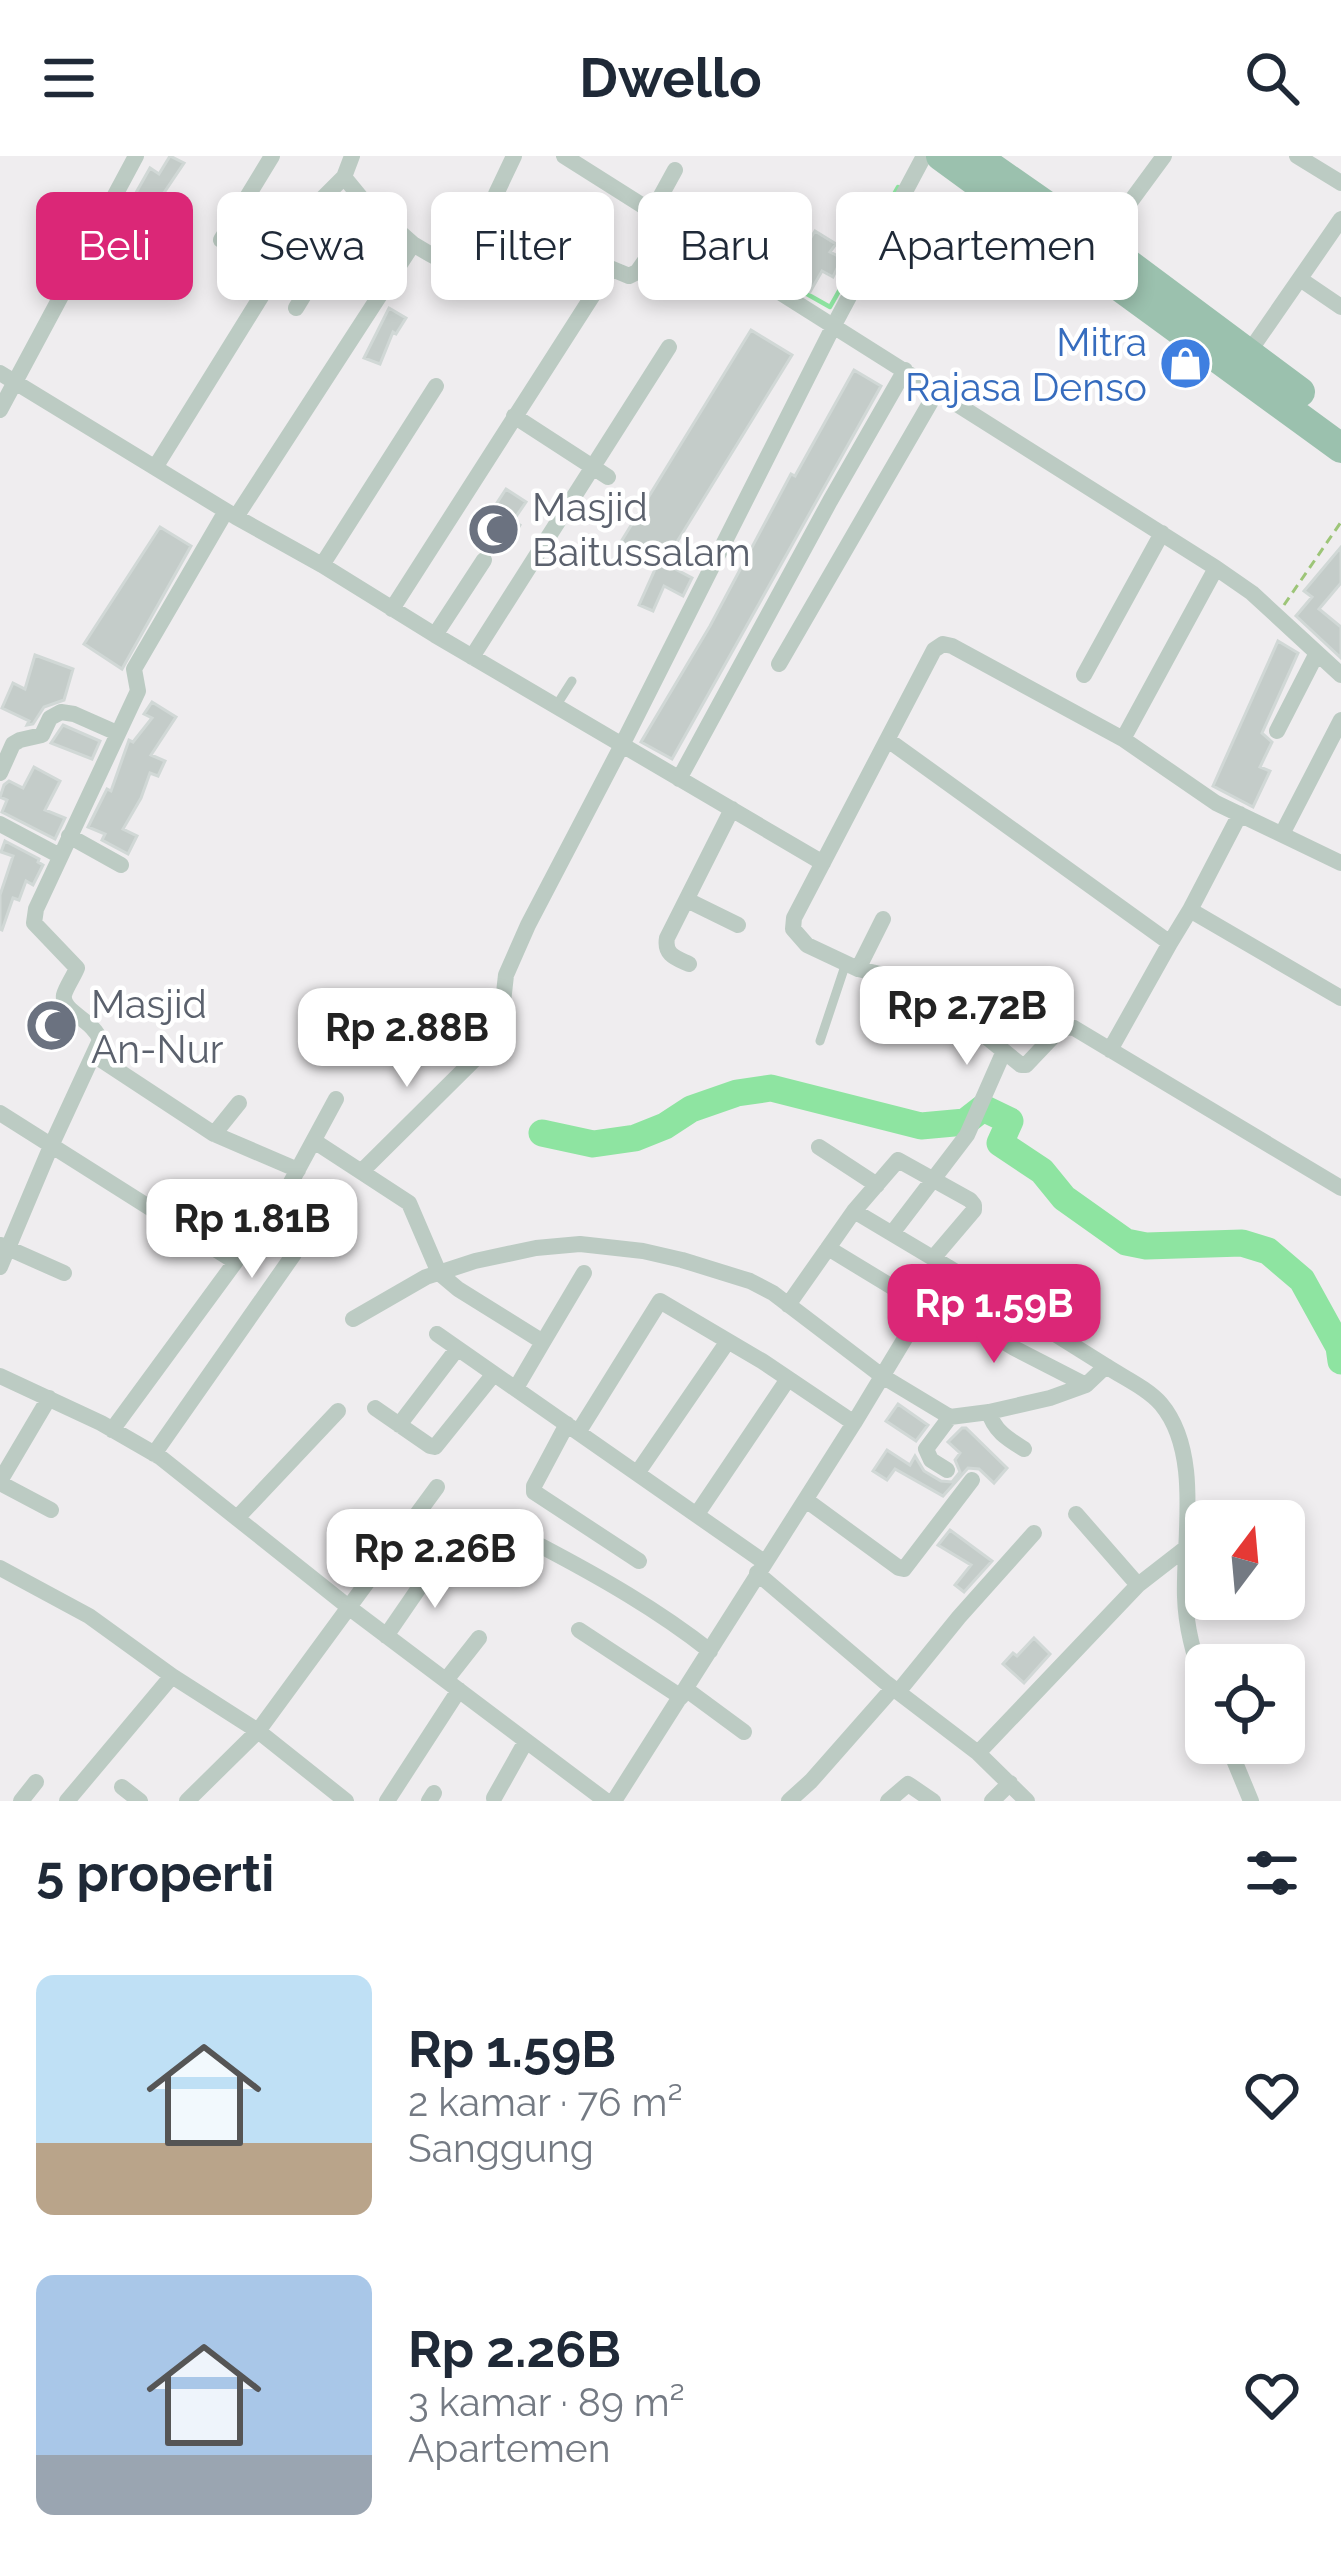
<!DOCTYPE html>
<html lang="id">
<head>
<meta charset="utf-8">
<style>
  :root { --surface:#fff; --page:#f2f2f3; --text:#1f2937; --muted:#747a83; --accent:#db2777 }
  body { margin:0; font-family:Raleway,sans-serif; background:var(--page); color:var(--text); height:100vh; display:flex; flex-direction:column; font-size:45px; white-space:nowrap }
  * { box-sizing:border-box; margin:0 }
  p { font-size:39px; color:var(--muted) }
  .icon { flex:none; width:66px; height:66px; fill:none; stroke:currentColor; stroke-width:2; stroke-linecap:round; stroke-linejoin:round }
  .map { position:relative; height:1645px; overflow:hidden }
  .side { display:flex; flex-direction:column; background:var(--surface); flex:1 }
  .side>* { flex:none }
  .hud { position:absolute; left:36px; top:36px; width:1269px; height:108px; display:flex; gap:24px }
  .needle { width:78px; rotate:16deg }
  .fabs { position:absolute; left:1185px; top:1344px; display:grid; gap:24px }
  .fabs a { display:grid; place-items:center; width:120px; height:120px; border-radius:18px; background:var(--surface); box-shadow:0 6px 18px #0003; font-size:60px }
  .price { position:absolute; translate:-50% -102px; padding:0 27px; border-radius:24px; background:#fff; color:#222; font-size:39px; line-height:78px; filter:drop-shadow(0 3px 6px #0008) }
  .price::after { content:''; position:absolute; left:50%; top:72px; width:36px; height:27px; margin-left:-18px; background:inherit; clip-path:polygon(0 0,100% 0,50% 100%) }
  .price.active { background:var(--accent); color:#fff }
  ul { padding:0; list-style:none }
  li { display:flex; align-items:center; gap:36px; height:300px; padding:0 36px }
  li span { display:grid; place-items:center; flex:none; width:336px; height:240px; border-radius:18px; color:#555 }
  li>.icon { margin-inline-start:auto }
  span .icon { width:144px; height:144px; fill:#fffc; stroke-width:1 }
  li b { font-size:51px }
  h2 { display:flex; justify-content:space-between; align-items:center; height:144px; padding:0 36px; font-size:51px }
  .tag { padding:0 42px; border-radius:18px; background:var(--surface); box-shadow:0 6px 18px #0003; font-size:42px; line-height:108px }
  .tag.active { background:var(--accent); color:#fff }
  header { display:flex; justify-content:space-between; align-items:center; height:156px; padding:0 36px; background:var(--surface); font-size:54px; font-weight:700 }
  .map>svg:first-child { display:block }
</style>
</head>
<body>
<header><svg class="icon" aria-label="menu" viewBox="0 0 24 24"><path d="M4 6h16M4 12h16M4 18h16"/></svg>Dwello<svg class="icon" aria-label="search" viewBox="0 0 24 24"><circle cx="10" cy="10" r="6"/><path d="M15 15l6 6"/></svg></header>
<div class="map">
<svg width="1341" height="1645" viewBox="0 0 1341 1645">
  <rect width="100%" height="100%" fill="#efedef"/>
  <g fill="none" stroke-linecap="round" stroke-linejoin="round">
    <path stroke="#8ee4a1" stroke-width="4.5" d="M720,89L830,151L898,31"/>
    <path stroke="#8ee4a1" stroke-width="27" d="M542,977L593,988L635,982L665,970L691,953L737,937L771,932L921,970L965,966L983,952L1010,965L1000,987L1042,1015L1064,1042L1126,1086L1146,1090L1242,1087L1268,1095L1302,1124L1339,1191L1341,1205"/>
  </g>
  <path fill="#c4ccc9" stroke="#d1d8d6" stroke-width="3" d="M170,0L184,7L153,53L133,42L150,12L159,18Z
    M815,75L836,88L830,96L842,102L833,121L822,115L810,136L786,121Z
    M389,152L406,162L396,178L393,176L380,208L364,202Z
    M751,174L792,199L664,407L692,422L683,440L664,430L653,455L639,449L656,411L619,389Z
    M854,214L881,230L672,603L641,586L710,470L791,318L795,320Z
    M506,333L526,346L513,365L520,369L504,396L481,382L499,352L495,350Z
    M160,371L191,390L122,513L84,488Z
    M1341,391V427L1319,453L1341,471V502L1296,460L1312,441L1304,435Z
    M1278,485L1298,497L1262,577L1272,586L1260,611L1270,615L1253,651L1213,630Z
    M35,499L73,513L64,544L44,551L33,568L27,569L29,565L2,552L13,527L25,533Z
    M152,546L176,561L151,599L165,605L158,620L150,617L141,642L123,673L137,680L128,698L102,684L105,678L88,671L107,633L111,635L129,584L133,586L152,562L144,558Z
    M63,569L100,585L92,603L51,587Z
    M34,611L60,625L45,654L65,662L55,683L2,656L7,644L0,641L4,629L9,625L23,632Z
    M5,685L39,703L38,706L43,709L33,729L26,725L19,744L13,742L2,774L0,773V739L13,700L1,696Z
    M898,1248L928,1269L916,1285L886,1265Z
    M962,1272H966L1007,1312L994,1327L979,1313L968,1312L943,1340L895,1313L887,1324L873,1315L887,1294L910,1309L915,1300L924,1315L941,1325L952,1326L960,1316L955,1304L960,1297L948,1286Z
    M950,1374L992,1405L964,1436L955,1429L971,1409L938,1389Z
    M1034,1482L1050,1498L1024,1527L1003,1508L1013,1497L1017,1500Z"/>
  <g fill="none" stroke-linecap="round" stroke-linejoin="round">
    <path stroke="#9dc578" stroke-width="3" stroke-dasharray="9 6" stroke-linecap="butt" d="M1284,449L1341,366"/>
    <path stroke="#bccbc3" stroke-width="9" d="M556,550L572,525
      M820,885L846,807
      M419,1358L438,1369"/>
    <path stroke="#bccbc3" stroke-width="16" d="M564,0L1216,412L1252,437L1341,519
      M1297,0L1341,27
      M496,38L514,0
      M652,56L675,14
      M519,63L557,90
      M221,84L272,0
      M1100,87L1164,0
      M413,88C440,105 489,131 521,124L550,93L557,90L629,120L637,116L671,68
      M1300,123L1341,151
      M296,152L362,43
      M1249,196L1341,63
      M0,217L236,361L322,409L435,479L823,707
      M0,254L136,0
      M514,260L608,321
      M156,310L321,44L344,21
      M236,361L413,88L362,43L344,21L352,0
      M322,409L436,230
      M392,453L609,114
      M435,479L484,404
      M472,501L669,191
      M779,508L937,235
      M1084,519L1162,377
      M1277,575L1317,497
      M1123,583L1216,412
      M888,584L1170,787L1190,754L1341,842
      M0,617L13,588L20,584L42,579L50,562L61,556L74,558L117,577
      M679,623L830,345L905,214
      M0,668L60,700
      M1282,678L1341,564
      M69,680L121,709
      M1341,707L1216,647L1123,583L952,490L943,488L934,494L794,762L793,773L807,789L858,813L920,827L1021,909H1026L1062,871L1074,872L1341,1032
      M687,744L738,769
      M1190,754L1240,658
      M689,808C676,802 664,799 667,782L732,653
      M858,813L883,763
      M1110,894L1170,787
      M94,899L214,978L239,947
      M0,957L234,1105
      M214,978L298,1014
      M314,985L409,1047L439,1117L458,1133L543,1186L516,1232
      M819,991L877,1029
      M362,1015L491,887L502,855L506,819L528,769L622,589L834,169L924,0
      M893,1076L967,979L1004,895
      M1,1089L64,1117
      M828,1092L925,1151
      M0,1111L51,990L100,884C94,864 61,856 64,839C66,831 74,820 77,812L34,767L36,753L138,535L134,513L226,355
      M930,1141L1014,1192L1086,1229
      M788,1149L854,1055L898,1004L970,1044L974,1049V1054L934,1101
      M353,1163L426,1121L475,1105L536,1092L580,1088L643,1095L682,1104L750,1125L773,1137L882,1220L950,1261L989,1256L1050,1242L1086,1229L1106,1210L948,1111
      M437,1178L764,1406
      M543,1186L584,1117
      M1106,1210C1124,1222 1147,1232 1161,1248C1202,1297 1183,1383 1185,1441C1186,1473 1194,1502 1206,1532
      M0,1220L101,1267L160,1301L351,1453L606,1645
      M375,1252L430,1290L435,1291L493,1219
      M989,1256C994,1275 1008,1283 1024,1293
      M567,1268L534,1330V1336L639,1405
      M399,1269L457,1193
      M112,1274L283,1041L336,943
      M579,1275L660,1145L762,1205L854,1267
      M154,1298L294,1098
      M947,1314L931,1304L926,1293L950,1261
      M638,1316L728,1185
      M0,1325L49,1242
      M0,1327L51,1354
      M806,1344L899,1412L904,1413L972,1324
      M697,1358L788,1223
      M1076,1358L1138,1429
      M237,1362L338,1255
      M541,1390C600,1421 658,1454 710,1495
      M0,1412L89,1460L172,1520L258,1575L346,1645
      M757,1417L885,1526L978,1597L1027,1645
      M579,1474L681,1541
      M386,1480L441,1400
      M446,1524L479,1482
      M687,1534L744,1576
      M898,1536L959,1461L1034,1377
      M1227,1587L1251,1645
      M978,1597L1138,1429L1187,1391
      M122,1631L140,1645
      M494,1642L526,1585
      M21,1645L36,1626
      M67,1645L172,1520
      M187,1645L258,1575L437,1331
      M387,1645L459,1534
      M429,1645L434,1637
      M614,1645L854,1267L948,1111L854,1055
      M789,1645L811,1625L893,1532
      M888,1645L908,1628L933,1645
      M992,1645L1010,1627"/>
    <path stroke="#9bc1ae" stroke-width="30" d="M941,0L1341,292
      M975,0L1100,87L1300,236"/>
  </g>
  <defs>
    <symbol id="shop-disc" viewBox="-11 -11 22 22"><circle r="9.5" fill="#3f7fe0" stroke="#fff"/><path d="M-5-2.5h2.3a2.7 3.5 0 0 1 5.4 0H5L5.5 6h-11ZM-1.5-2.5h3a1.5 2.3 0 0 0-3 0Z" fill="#fff"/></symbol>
    <symbol id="mosque-disc" viewBox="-11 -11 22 22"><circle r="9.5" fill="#6b7280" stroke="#fff"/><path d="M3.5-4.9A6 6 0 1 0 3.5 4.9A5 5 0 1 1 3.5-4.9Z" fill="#fff"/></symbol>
  </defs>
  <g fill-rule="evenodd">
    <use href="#shop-disc" x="1156" y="178" width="59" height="59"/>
    <use href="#mosque-disc" x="464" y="344" width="59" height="59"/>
    <use href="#mosque-disc" x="22" y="840" width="59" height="59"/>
  </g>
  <g text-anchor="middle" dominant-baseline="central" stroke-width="9" stroke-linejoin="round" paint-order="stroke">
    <g font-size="39" fill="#366cbe" stroke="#fff" text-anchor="end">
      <text x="1147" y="186">Mitra<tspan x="1147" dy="45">Rajasa Denso</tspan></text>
    </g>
    <g font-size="39" fill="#5b616d" stroke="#fff" text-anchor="start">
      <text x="532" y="351">Masjid<tspan x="532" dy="45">Baitussalam</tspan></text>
      <text x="91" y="848">Masjid<tspan x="91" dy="45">An-Nur</tspan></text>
    </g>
  </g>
</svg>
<div class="fabs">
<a><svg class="needle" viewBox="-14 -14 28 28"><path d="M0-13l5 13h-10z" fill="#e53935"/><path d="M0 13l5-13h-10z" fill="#747a83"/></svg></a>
<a><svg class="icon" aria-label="locate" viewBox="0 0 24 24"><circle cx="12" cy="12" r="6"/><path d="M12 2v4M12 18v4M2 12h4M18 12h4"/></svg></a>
</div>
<b class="price" style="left:967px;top:912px">Rp 2.72B</b>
<b class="price" style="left:407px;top:934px">Rp 2.88B</b>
<b class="price" style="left:252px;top:1125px">Rp 1.81B</b>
<b class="price active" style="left:994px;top:1210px">Rp 1.59B</b>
<b class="price" style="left:435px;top:1455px">Rp 2.26B</b>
<div class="hud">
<a class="tag active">Beli</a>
<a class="tag">Sewa</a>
<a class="tag">Filter</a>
<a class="tag">Baru</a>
<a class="tag">Apartemen</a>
</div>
</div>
<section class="side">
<h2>5 properti<svg class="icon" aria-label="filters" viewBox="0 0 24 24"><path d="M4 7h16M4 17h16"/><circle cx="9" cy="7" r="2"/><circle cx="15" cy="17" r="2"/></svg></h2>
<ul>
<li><span style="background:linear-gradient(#bfe0f5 70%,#b9a48a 0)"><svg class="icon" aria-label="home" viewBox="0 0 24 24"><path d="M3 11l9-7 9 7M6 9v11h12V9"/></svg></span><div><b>Rp 1.59B</b><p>2 kamar · 76 m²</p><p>Sanggung</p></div><svg class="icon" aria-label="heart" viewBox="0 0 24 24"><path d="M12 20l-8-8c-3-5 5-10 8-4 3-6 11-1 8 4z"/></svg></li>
<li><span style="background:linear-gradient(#a9c7e8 75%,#9aa5b1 0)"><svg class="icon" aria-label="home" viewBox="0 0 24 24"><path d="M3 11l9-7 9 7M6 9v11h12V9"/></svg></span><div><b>Rp 2.26B</b><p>3 kamar · 89 m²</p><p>Apartemen</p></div><svg class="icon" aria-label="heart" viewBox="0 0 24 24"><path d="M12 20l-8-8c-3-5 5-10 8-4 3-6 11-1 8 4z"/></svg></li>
</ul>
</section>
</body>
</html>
